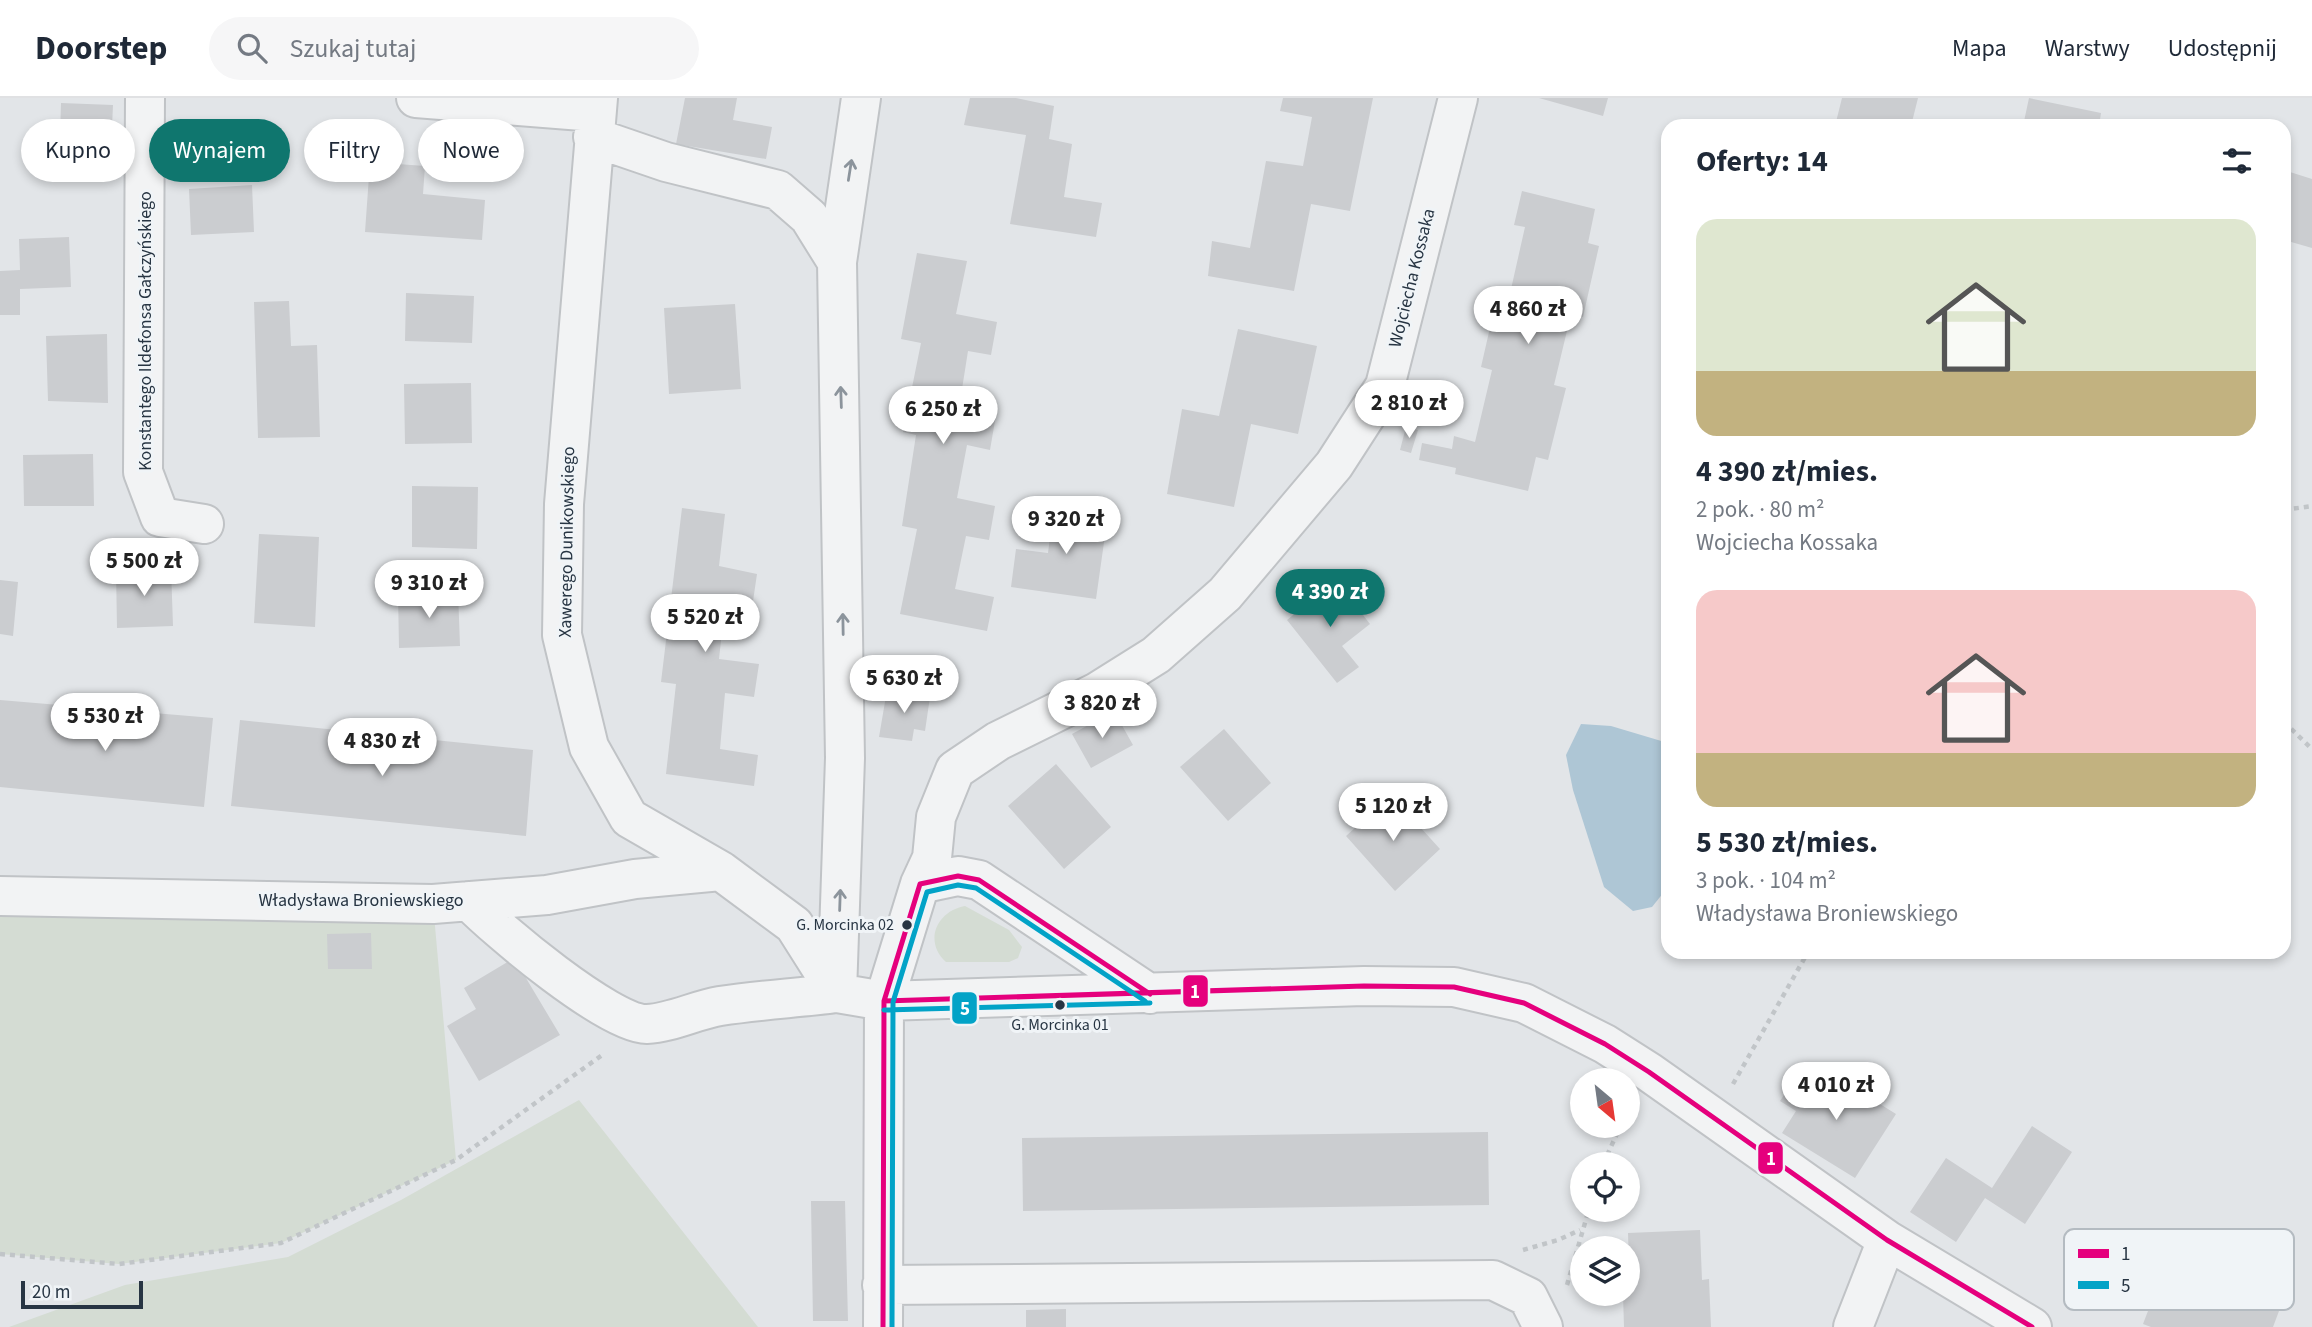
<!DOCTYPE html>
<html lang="pl">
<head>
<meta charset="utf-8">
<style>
  :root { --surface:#fff; --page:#f6f6f7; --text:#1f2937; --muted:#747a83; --line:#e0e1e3; --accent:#0f766e }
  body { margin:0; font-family:"Source Sans 3",sans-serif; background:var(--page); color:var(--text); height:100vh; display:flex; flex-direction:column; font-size:26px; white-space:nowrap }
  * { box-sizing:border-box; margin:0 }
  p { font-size:23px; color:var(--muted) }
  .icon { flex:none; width:38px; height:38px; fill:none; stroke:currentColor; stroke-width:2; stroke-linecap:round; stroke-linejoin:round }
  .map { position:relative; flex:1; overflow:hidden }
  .sheet { position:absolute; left:1661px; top:21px; width:630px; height:840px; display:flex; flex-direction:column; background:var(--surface); border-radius:21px; box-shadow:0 4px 10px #0003 }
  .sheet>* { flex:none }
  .hud { position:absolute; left:21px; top:21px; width:665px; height:63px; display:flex; gap:14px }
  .needle { width:46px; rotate:151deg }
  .buttons { position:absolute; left:1570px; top:970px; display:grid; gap:14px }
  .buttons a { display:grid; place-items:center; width:70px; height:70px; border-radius:50%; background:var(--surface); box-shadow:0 4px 10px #0003; font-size:35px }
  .scale { position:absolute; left:21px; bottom:18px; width:122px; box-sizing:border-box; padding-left:7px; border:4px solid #273543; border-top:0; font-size:19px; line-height:24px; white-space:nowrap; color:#273543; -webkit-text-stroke:5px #f0f4f7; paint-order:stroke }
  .price { position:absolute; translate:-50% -60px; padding:0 16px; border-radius:24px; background:#fff; color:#222; font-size:23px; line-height:46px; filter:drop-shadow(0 2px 4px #0008) }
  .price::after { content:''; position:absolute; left:50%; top:42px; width:21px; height:16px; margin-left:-10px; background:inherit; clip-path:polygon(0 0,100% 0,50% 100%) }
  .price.current { background:var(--accent); color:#fff }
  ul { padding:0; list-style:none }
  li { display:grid; align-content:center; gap:14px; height:371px; padding:0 35px }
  li span { display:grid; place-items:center; height:217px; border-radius:21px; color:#555 }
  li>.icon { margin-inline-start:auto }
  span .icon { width:126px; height:126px; fill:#fffc; stroke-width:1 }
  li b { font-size:30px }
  h2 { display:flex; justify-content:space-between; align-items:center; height:84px; padding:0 35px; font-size:30px }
  .chip { padding:0 24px; border-radius:32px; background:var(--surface); box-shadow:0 4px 10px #0003; font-size:24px; line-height:63px }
  .chip.current { background:var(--accent); color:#fff }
  header { display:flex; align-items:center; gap:42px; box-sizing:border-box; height:98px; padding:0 35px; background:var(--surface); border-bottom:2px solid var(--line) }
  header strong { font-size:33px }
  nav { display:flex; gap:38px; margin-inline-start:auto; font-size:24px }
  .search { width:490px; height:63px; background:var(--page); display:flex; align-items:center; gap:18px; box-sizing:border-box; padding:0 24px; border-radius:38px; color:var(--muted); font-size:26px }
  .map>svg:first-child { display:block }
</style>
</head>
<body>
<header>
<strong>Doorstep</strong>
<div class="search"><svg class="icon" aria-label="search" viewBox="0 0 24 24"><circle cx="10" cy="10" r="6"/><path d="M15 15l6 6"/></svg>Szukaj tutaj</div>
<nav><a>Mapa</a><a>Warstwy</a><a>Udostępnij</a></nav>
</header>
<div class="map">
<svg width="2312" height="1229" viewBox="0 0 2312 1229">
  <rect width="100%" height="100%" fill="#e2e5e8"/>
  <path fill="#d4dcd3" d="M0,799L433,806L456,1062L281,1145L119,1166L0,1156Z
    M965,808L1009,832L1022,849L1018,860L1009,864H946C923,843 937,813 965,808Z
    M579,1002L758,1229H9L125,1187L288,1159L401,1102Z"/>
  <path fill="#aec6d5" d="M1581,626L1611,628L1668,645V789L1652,809L1633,813L1604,789L1573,692L1566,657Z"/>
  <path fill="#cbcdd0" d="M685,0H737L733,22L772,29L766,61L676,46Z
    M970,0H1016L1054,8L1049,41L1072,46L1064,99L1102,105L1096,139L1010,126L1026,37L964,27Z
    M1283,0H1373L1350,113L1311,106L1294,193L1208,178L1212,143L1250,150L1266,63L1303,68L1312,19L1280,13Z
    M1539,0H1608L1603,18Z
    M1842,0H1918L1911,28H1835Z
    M2029,0L2101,15L2099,28H2023Z
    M61,5L113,7L110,72L59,71Z
    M370,64L425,68L423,96L485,102L482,142L365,134Z
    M2284,72L2312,81V150L2284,142Z
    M252,87L254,134L191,137L189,91Z
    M1522,93L1595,111L1588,145L1599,148L1583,219L1571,216L1554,287L1566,290L1548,362L1536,359L1528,393L1455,376L1456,370L1419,362L1422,345L1452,351L1454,338L1475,344L1492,272L1481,269L1489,234L1498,198L1509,200L1525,129L1514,127Z
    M69,139L71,189L20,191V217H0V173L20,172L19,141Z
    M917,155L967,163L956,216L997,224L991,257L968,253L959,310L996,317L990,352L967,347L957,400L995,408L989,442L966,438L955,491L994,499L987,533L900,516L917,431L902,428L916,337L903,334L921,245L901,241Z
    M406,195L474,198L472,245L405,243Z
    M289,203L291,248L317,247L320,339L258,340L254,204Z
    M735,206L741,291L669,296L664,210Z
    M1238,231L1317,248L1298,336L1251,326L1234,409L1167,396L1182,311L1219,318Z
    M107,236L108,305L48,303L46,238Z
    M471,285L472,345L405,346L404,286Z
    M1406,329L1418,332L1411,355L1400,352Z
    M93,356L94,408H24L23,357Z
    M412,388L478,389L477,451L412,449Z
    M1054,408L1108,416L1096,501L1011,489L1016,451L1048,455Z
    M682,410L725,416L719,468L757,476L752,510L725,506L719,561L759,566L754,599L725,595L720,651L758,657L754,688L666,676L676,586L661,584Z
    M259,436L319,439L315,529L254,525Z
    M171,470L173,528L117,530L116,472Z
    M0,482L18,484L13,538L0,536Z
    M1336,482L1370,526L1342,548L1359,569L1337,585L1287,522Z
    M458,493L460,548L399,550L398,495Z
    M887,592L930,599L925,633L914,631L912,643L879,639Z
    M0,602L213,620L204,709L0,689Z
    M1114,613L1133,647L1091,670L1072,636Z
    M240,622L533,652L526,738L231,708Z
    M1224,631L1271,685L1228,723L1180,669Z
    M1056,666L1111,729L1064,771L1008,708Z
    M1391,697L1440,751L1395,793L1346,738Z
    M371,835L372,871H328L327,836Z
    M514,860L560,937L479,983L447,928L476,911L464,890Z
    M1827,973L1896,1016L1855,1080L1782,1035L1796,1013L1780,1003L1794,982L1813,994Z
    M2032,1028L2072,1054L2025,1126L1985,1100L1956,1144L1910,1114L1946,1060L1992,1090Z
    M1488,1034L1489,1107L1023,1113L1022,1040Z
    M811,1103H845L848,1223H813Z
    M1700,1132L1702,1182L1709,1181L1711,1229H1624L1623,1196L1630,1195L1628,1135Z
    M2171,1153L2285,1197L2273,1229H2151L2143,1226Z
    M1066,1211V1229H1026V1212Z"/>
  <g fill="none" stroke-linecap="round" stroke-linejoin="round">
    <defs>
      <path id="minor" d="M145,0L143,374L160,419L204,426
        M416,0L595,14
        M598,0L564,406L562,537L589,649L629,720L721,773L794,827L837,895L884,903L1364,888L1454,889L1524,905L1605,946L1649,974L1887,1142L2032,1229
        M593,39L666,64L778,92L809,119L837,164
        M920,786L958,778L979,782L1150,896
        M0,798L433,806L547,797L635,781L721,773
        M469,803C496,831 610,927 647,926C671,925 696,912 720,908C759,902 798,900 837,895L845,660L837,164L861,0
        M882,1187L1493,1182L1528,1199L1543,1229
        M883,1229L884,903L920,786L932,760L936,719L955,672L998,643L1097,594L1156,557L1225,496L1334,367L1385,288L1458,0
        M1853,1229L1887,1142"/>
    </defs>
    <use href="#minor" stroke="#c0c3c6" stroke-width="42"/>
    <path stroke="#c1c5c8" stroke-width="4.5" stroke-dasharray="5 5" stroke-linecap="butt" d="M1668,392V394
      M2284,412L2312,408
      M2284,624L2312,651
      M1733,986L1808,854
      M1603,1066L1621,1027
      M1523,1152L1558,1142L1580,1132
      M0,1156L119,1166L281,1145L456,1062L605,955
      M1567,1187L1589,1111"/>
    <use href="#minor" stroke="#f2f3f4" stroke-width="38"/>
    <defs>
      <path id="bus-1" d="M884,903L1364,888L1454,889L1524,905L1605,946L1649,974L1887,1142L2032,1229
        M883,1229L884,903L920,786L958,778L979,782L1150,896"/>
      <path id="bus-2" d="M884,912L1150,905
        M892,1229L893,904L927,794L958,787L976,790L1145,903"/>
    </defs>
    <use href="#bus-1" stroke="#f0f4f7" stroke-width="10"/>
    <use href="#bus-2" stroke="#f0f4f7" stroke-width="10"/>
    <use href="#bus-1" stroke="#e5007d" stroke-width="5"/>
    <use href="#bus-2" stroke="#02a3c7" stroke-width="5"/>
  </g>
  <defs><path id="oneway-shaft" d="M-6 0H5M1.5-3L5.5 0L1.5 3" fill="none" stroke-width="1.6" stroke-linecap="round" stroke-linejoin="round" transform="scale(1.75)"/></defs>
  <g stroke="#8c949c">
    <use href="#oneway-shaft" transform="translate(850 72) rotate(-81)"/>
    <use href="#oneway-shaft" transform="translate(841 299) rotate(-92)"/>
    <use href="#oneway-shaft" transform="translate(843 526) rotate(-91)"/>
    <use href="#oneway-shaft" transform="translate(840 802) rotate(-88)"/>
  </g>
  <g fill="#273543" stroke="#f0f4f7" stroke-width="2.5">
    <circle cx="907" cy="827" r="6"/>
    <circle cx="1060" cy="907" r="6"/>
  </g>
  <g text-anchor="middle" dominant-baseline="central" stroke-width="6" stroke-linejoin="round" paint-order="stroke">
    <g font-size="16" fill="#273543" stroke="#f0f4f7" text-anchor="end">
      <text x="894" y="827">G. Morcinka 02</text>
      <text x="1060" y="927" text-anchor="middle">G. Morcinka 01</text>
    </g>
    <g font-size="18" fill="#273543" stroke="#f0f4f7">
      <text transform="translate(1412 180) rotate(-76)">Wojciecha Kossaka</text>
      <text transform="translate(145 233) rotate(-90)">Konstantego Ildefonsa Gałczyńskiego</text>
      <text transform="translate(567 444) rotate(-89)">Xawerego Dunikowskiego</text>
      <text x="361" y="802">Władysława Broniewskiego</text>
    </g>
  </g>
  <rect x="2064" y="1131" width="230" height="81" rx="10" fill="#f0f4f7" stroke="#b4bbc1" stroke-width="2"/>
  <rect x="2078" y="1151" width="31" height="9" fill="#e5007d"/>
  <rect x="2078" y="1183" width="31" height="8" fill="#02a3c7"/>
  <g font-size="19" fill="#273543">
    <text x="2121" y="1162">1</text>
    <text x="2121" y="1194">5</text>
  </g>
  <g stroke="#f0f4f7" stroke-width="2.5">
    <rect x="1182" y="876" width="27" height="34" rx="7" fill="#e5007d"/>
    <rect x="951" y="893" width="27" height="34" rx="7" fill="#02a3c7"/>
    <rect x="1757" y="1043" width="27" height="34" rx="7" fill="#e5007d"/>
  </g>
  <g font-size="19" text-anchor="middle" font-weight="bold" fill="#fff">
    <text x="1195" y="900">1</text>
    <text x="965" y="917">5</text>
    <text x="1771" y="1067">1</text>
  </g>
</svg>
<div class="buttons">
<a><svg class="needle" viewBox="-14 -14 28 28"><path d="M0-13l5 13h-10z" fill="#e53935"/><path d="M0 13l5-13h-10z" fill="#747a83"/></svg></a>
<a><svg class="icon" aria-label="locate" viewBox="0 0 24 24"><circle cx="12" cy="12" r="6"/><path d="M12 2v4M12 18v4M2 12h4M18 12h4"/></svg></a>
<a><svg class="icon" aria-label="layers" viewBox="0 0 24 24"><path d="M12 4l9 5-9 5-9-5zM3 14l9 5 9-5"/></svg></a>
</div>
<div class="scale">20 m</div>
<b class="price" style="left:1528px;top:248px">4 860 zł</b>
<b class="price" style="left:1409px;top:342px">2 810 zł</b>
<b class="price" style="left:943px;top:348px">6 250 zł</b>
<b class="price" style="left:1066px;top:458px">9 320 zł</b>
<b class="price" style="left:144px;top:500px">5 500 zł</b>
<b class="price" style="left:429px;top:522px">9 310 zł</b>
<b class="price current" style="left:1330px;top:531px">4 390 zł</b>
<b class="price" style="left:705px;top:556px">5 520 zł</b>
<b class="price" style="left:904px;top:617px">5 630 zł</b>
<b class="price" style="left:1102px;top:642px">3 820 zł</b>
<b class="price" style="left:105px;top:655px">5 530 zł</b>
<b class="price" style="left:382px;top:680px">4 830 zł</b>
<b class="price" style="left:1393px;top:745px">5 120 zł</b>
<b class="price" style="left:1836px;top:1024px">4 010 zł</b>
<div class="hud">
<a class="chip">Kupno</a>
<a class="chip current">Wynajem</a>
<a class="chip">Filtry</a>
<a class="chip">Nowe</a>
</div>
<section class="sheet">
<h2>Oferty: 14<svg class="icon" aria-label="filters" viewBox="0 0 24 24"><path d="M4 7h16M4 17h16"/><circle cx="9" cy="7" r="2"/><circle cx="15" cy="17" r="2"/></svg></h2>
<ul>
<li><span style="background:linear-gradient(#dfe7d0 70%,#c2b280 0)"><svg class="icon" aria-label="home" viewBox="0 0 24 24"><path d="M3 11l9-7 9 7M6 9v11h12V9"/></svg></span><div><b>4 390 zł/mies.</b><p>2 pok. · 80 m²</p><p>Wojciecha Kossaka</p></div></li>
<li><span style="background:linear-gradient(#f6c9c9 75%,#c2b280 0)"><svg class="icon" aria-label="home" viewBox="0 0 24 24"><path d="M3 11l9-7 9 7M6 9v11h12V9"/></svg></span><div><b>5 530 zł/mies.</b><p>3 pok. · 104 m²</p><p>Władysława Broniewskiego</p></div></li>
</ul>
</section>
</div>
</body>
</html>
